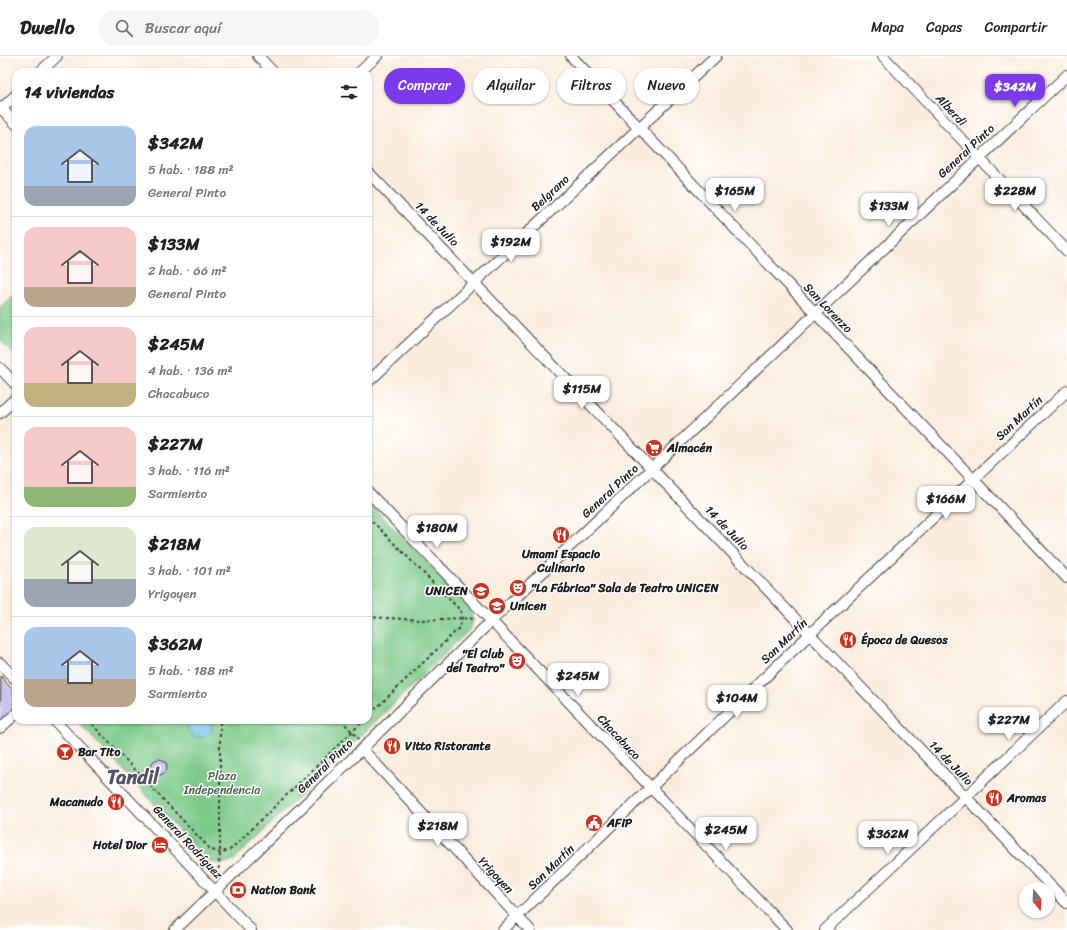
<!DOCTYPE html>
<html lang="es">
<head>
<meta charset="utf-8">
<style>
  :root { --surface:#fff; --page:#f6f6f6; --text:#202124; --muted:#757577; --line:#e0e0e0; --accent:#7c3aed }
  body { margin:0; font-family:Sriracha,sans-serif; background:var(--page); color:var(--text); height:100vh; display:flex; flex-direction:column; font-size:15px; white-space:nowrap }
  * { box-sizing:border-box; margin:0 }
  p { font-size:13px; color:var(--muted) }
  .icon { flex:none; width:22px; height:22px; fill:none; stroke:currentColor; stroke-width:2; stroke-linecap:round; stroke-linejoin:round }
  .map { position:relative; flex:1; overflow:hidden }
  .sheet { position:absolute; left:12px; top:12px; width:360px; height:656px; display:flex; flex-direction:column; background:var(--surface); border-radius:12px; box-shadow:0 1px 3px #0004 }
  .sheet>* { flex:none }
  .top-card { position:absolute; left:384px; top:12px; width:380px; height:36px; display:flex; gap:8px }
  .needle { width:26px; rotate:162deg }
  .controls { position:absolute; left:1019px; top:826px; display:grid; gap:8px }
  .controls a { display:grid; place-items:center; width:36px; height:36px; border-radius:50%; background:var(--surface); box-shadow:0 1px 3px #0004; font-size:20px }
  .price { position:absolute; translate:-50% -34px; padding:0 9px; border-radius:8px; background:#fff; color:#222; font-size:13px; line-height:26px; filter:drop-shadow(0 1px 2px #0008) }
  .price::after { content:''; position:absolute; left:50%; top:24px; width:12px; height:9px; margin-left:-6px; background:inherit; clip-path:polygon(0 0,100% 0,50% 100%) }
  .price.on { background:var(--accent); color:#fff }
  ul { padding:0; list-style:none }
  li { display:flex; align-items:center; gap:12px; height:100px; padding:0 12px }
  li+li { border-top:1px solid var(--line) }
  li span { display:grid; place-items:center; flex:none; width:112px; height:80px; border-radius:12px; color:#555 }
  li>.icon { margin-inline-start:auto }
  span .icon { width:48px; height:48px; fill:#fffc; stroke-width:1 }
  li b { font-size:17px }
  h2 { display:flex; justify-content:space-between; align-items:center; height:48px; padding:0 12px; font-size:17px }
  .tag { padding:0 14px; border-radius:18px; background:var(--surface); box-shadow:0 1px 3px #0004; font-size:14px; line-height:36px }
  .tag.on { background:var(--accent); color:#fff }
  header { display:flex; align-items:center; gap:24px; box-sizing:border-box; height:56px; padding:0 20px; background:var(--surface); border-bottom:1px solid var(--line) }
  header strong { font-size:19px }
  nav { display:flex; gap:22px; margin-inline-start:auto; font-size:14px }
  .search { width:280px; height:36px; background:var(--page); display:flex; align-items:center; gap:10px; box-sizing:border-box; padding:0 14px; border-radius:22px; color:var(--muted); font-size:15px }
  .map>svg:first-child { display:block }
</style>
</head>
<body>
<header>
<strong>Dwello</strong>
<div class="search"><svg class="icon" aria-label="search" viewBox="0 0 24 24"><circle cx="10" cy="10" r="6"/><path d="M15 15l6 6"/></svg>Buscar aquí</div>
<nav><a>Mapa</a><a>Capas</a><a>Compartir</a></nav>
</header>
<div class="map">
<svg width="1067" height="874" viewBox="0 0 1067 874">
  <rect width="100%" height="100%" fill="#fff"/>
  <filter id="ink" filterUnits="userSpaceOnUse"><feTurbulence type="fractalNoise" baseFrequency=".025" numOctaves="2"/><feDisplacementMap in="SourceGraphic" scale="8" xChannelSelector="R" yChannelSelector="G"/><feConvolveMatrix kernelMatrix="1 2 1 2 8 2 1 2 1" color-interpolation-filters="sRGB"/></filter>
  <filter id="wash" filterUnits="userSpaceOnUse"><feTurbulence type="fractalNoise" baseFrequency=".012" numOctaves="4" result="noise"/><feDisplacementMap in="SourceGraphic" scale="16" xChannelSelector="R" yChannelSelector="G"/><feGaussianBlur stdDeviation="0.9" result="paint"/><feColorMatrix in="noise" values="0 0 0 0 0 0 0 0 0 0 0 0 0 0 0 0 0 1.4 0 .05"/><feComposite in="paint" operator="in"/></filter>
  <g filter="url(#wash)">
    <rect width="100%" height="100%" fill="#faedde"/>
    <path fill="#7bc988" stroke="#4c7252" d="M15,237L16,239V300L0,284V251Z
      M368,446L468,549L473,564L471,572L235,803C225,809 216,809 206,803L76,664H368Z"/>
    <path fill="#6cbde7" stroke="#446c82" d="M189,664H211L212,675L206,681H194L188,674Z"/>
    <g id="blocks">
      <path fill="#c0b5e7" d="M1,620L16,639V651L0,666Z
        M151 711a8 8 0 1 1 16 0a8 8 0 1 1-16 0Z"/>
    </g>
  </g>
  <g filter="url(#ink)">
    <use href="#blocks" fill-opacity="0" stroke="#3d3b39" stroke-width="1"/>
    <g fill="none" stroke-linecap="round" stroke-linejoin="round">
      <defs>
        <path id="minor" d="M258,0L273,16
          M571,0L1067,522
          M883,0L1067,195
          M40,16L57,0
          M360,16L377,0
          M0,51L16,68
          M0,54L16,39
          M368,116L1067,847
          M0,312L16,329
          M368,326L716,0
          M0,357L16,342
          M368,436L787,874
          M0,607L16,624
          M54,664L251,874
          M0,672L16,658
          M362,693L530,874
          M175,874L362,693L491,565L1067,19
          M503,874L810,578L1067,335
          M825,874L1067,645"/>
      </defs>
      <use href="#minor" stroke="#3d3b39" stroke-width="12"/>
      <path stroke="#3d3b39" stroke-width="2" stroke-dasharray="3 3" stroke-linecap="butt" d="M368,461L461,555L462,564L460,571L368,660
        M368,561L422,564L462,562L476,563
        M88,664L210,793L220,797L231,793L364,664
        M341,664L359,683
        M218,819L220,797V664"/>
      <use href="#minor" stroke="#fff" stroke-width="10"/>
    </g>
  </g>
  <defs>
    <symbol id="supermarket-disc" viewBox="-11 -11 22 22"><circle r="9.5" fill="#c8321e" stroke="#fff"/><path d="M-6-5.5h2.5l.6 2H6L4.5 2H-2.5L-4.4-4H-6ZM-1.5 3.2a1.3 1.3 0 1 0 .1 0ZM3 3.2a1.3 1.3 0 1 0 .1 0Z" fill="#fff"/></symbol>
    <symbol id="restaurant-disc" viewBox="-11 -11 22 22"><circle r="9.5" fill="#c8321e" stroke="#fff"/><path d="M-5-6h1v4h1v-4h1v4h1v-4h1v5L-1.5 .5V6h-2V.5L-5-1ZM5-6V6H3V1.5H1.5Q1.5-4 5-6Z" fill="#fff"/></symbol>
    <symbol id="theatre-disc" viewBox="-11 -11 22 22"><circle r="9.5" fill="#c8321e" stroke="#fff"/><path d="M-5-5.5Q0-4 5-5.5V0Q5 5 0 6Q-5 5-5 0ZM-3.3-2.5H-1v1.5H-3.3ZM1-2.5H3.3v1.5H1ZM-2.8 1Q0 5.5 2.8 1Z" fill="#fff"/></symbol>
    <symbol id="school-disc" viewBox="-11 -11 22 22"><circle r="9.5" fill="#c8321e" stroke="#fff"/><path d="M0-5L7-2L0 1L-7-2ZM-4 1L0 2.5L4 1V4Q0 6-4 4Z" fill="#fff"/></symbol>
    <symbol id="university-disc" viewBox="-11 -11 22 22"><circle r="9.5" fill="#c8321e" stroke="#fff"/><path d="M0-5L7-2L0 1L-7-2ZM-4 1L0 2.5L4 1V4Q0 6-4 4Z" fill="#fff"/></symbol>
    <symbol id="bar-disc" viewBox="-11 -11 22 22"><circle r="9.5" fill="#c8321e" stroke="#fff"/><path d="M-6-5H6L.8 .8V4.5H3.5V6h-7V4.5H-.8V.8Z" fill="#fff"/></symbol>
    <symbol id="civic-disc" viewBox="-11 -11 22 22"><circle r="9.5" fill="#c8321e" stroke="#fff"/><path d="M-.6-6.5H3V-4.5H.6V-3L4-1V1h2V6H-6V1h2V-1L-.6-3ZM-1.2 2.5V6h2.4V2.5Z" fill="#fff"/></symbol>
    <symbol id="hotel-disc" viewBox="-11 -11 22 22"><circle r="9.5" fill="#c8321e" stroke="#fff"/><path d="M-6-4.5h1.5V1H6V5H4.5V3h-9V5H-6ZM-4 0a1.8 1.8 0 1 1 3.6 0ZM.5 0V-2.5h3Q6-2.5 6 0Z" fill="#fff"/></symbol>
    <symbol id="bank-disc" viewBox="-11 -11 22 22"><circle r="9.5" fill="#c8321e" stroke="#fff"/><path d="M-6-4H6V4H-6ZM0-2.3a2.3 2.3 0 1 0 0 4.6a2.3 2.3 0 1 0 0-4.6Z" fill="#fff"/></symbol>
  </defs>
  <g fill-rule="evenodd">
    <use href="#supermarket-disc" x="644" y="382" width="20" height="20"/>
    <use href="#restaurant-disc" x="551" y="469" width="20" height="20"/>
    <use href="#theatre-disc" x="508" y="522" width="20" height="20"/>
    <use href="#school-disc" x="471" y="525" width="20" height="20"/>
    <use href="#university-disc" x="487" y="540" width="20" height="20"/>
    <use href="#restaurant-disc" x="838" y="574" width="20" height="20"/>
    <use href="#theatre-disc" x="507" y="595" width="20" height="20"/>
    <use href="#restaurant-disc" x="382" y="680" width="20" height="20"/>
    <use href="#bar-disc" x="55" y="686" width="20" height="20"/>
    <use href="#restaurant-disc" x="984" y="732" width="20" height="20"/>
    <use href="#restaurant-disc" x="106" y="736" width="20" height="20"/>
    <use href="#civic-disc" x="584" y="757" width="20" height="20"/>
    <use href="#hotel-disc" x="150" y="779" width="20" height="20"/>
    <use href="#bank-disc" x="228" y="824" width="20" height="20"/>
  </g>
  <g text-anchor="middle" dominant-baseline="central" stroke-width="3" stroke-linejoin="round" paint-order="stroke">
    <g font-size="12" fill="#1c1c1c" stroke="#fff">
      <text transform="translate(951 54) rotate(47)">Alberdi</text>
      <text transform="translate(966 95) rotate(-43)">General Pinto</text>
      <text transform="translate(550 137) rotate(-43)">Belgrano</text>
      <text transform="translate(437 168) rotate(46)">14 de Julio</text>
      <text transform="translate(828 252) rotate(46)">San Lorenzo</text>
      <text transform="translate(1019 362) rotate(-43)">San Martín</text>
      <text transform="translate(610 435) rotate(-43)">General Pinto</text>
      <text transform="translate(727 472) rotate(46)">14 de Julio</text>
      <text transform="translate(784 585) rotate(-44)">San Martín</text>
      <text transform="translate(619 681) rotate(47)">Chacabuco</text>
      <text transform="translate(951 707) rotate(46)">14 de Julio</text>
      <text transform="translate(325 710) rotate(-44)">General Pinto</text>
      <text transform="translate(188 786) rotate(47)">General Rodríguez</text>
      <text transform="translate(551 811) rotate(-44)">San Martín</text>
      <text transform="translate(496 819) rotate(47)">Yrigoyen</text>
    </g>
    <g font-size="12" font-weight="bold" fill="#1c1c1c" stroke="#fff" text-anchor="start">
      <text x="667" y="392">Almacén</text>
      <text x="561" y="498" text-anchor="middle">Umami Espacio<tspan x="561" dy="14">Culinario</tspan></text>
      <text x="531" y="532">"La Fábrica" Sala de Teatro UNICEN</text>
      <text x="468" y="535" text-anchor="end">UNICEN</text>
      <text x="510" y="550">Unicen</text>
      <text x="861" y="584">Época de Quesos</text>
      <text x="504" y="598" text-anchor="end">"El Club<tspan x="504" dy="14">del Teatro"</tspan></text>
      <text x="405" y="690">Vitto Ristorante</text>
      <text x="78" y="696">Bar Tito</text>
      <text x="1007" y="742">Aromas</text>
      <text x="103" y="746" text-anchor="end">Macanudo</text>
      <text x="607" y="767">AFIP</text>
      <text x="147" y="789" text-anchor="end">Hotel Dior</text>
      <text x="251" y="834">Nation Bank</text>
    </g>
    <g font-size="12" fill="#426147" stroke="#fff">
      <text x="222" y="720">Plaza<tspan x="222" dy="14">Independencia</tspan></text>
    </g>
    <g font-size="20" font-weight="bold" fill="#555263" stroke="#fff">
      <text x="133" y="721">Tandil</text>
    </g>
  </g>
</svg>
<div class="controls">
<a><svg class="needle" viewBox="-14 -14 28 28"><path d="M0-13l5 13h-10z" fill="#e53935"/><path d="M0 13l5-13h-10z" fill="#757577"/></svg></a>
</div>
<b class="price on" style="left:1015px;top:52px">$342M</b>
<b class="price" style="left:735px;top:156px">$165M</b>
<b class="price" style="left:1015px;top:156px">$228M</b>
<b class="price" style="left:889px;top:171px">$133M</b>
<b class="price" style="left:511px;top:207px">$192M</b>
<b class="price" style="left:582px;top:354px">$115M</b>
<b class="price" style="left:946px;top:464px">$166M</b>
<b class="price" style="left:437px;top:493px">$180M</b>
<b class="price" style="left:578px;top:641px">$245M</b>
<b class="price" style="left:737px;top:663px">$104M</b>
<b class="price" style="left:1009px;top:685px">$227M</b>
<b class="price" style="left:438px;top:791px">$218M</b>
<b class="price" style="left:726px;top:795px">$245M</b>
<b class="price" style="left:888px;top:799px">$362M</b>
<div class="top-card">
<a class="tag on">Comprar</a>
<a class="tag">Alquilar</a>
<a class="tag">Filtros</a>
<a class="tag">Nuevo</a>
</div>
<section class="sheet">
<h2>14 viviendas<svg class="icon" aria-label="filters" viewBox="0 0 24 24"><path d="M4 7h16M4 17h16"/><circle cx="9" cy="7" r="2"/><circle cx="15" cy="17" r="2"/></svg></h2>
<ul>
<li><span style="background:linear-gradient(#a9c7e8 75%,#9aa5b1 0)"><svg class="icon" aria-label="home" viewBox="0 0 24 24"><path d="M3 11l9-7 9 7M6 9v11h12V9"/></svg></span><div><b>$342M</b><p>5 hab. · 188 m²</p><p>General Pinto</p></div></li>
<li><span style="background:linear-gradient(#f6c9c9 75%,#b9a48a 0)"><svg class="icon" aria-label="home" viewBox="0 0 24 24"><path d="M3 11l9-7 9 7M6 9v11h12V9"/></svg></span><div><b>$133M</b><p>2 hab. · 66 m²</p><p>General Pinto</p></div></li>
<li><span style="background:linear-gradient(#f6c9c9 70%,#c2b280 0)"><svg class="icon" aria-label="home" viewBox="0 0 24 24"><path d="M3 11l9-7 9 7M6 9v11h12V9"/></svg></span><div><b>$245M</b><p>4 hab. · 136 m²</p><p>Chacabuco</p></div></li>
<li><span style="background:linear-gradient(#f6c9c9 75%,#8fb573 0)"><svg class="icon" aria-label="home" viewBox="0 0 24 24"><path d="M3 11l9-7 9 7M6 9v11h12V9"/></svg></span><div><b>$227M</b><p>3 hab. · 116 m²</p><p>Sarmiento</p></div></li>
<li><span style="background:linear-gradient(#dfe7d0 65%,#9aa5b1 0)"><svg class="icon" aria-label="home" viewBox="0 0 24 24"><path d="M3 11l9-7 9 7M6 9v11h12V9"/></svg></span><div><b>$218M</b><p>3 hab. · 101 m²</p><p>Yrigoyen</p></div></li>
<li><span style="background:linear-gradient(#a9c7e8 65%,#b9a48a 0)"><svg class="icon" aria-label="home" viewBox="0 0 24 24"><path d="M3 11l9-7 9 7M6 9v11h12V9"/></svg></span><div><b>$362M</b><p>5 hab. · 188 m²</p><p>Sarmiento</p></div></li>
</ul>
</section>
</div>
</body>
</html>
